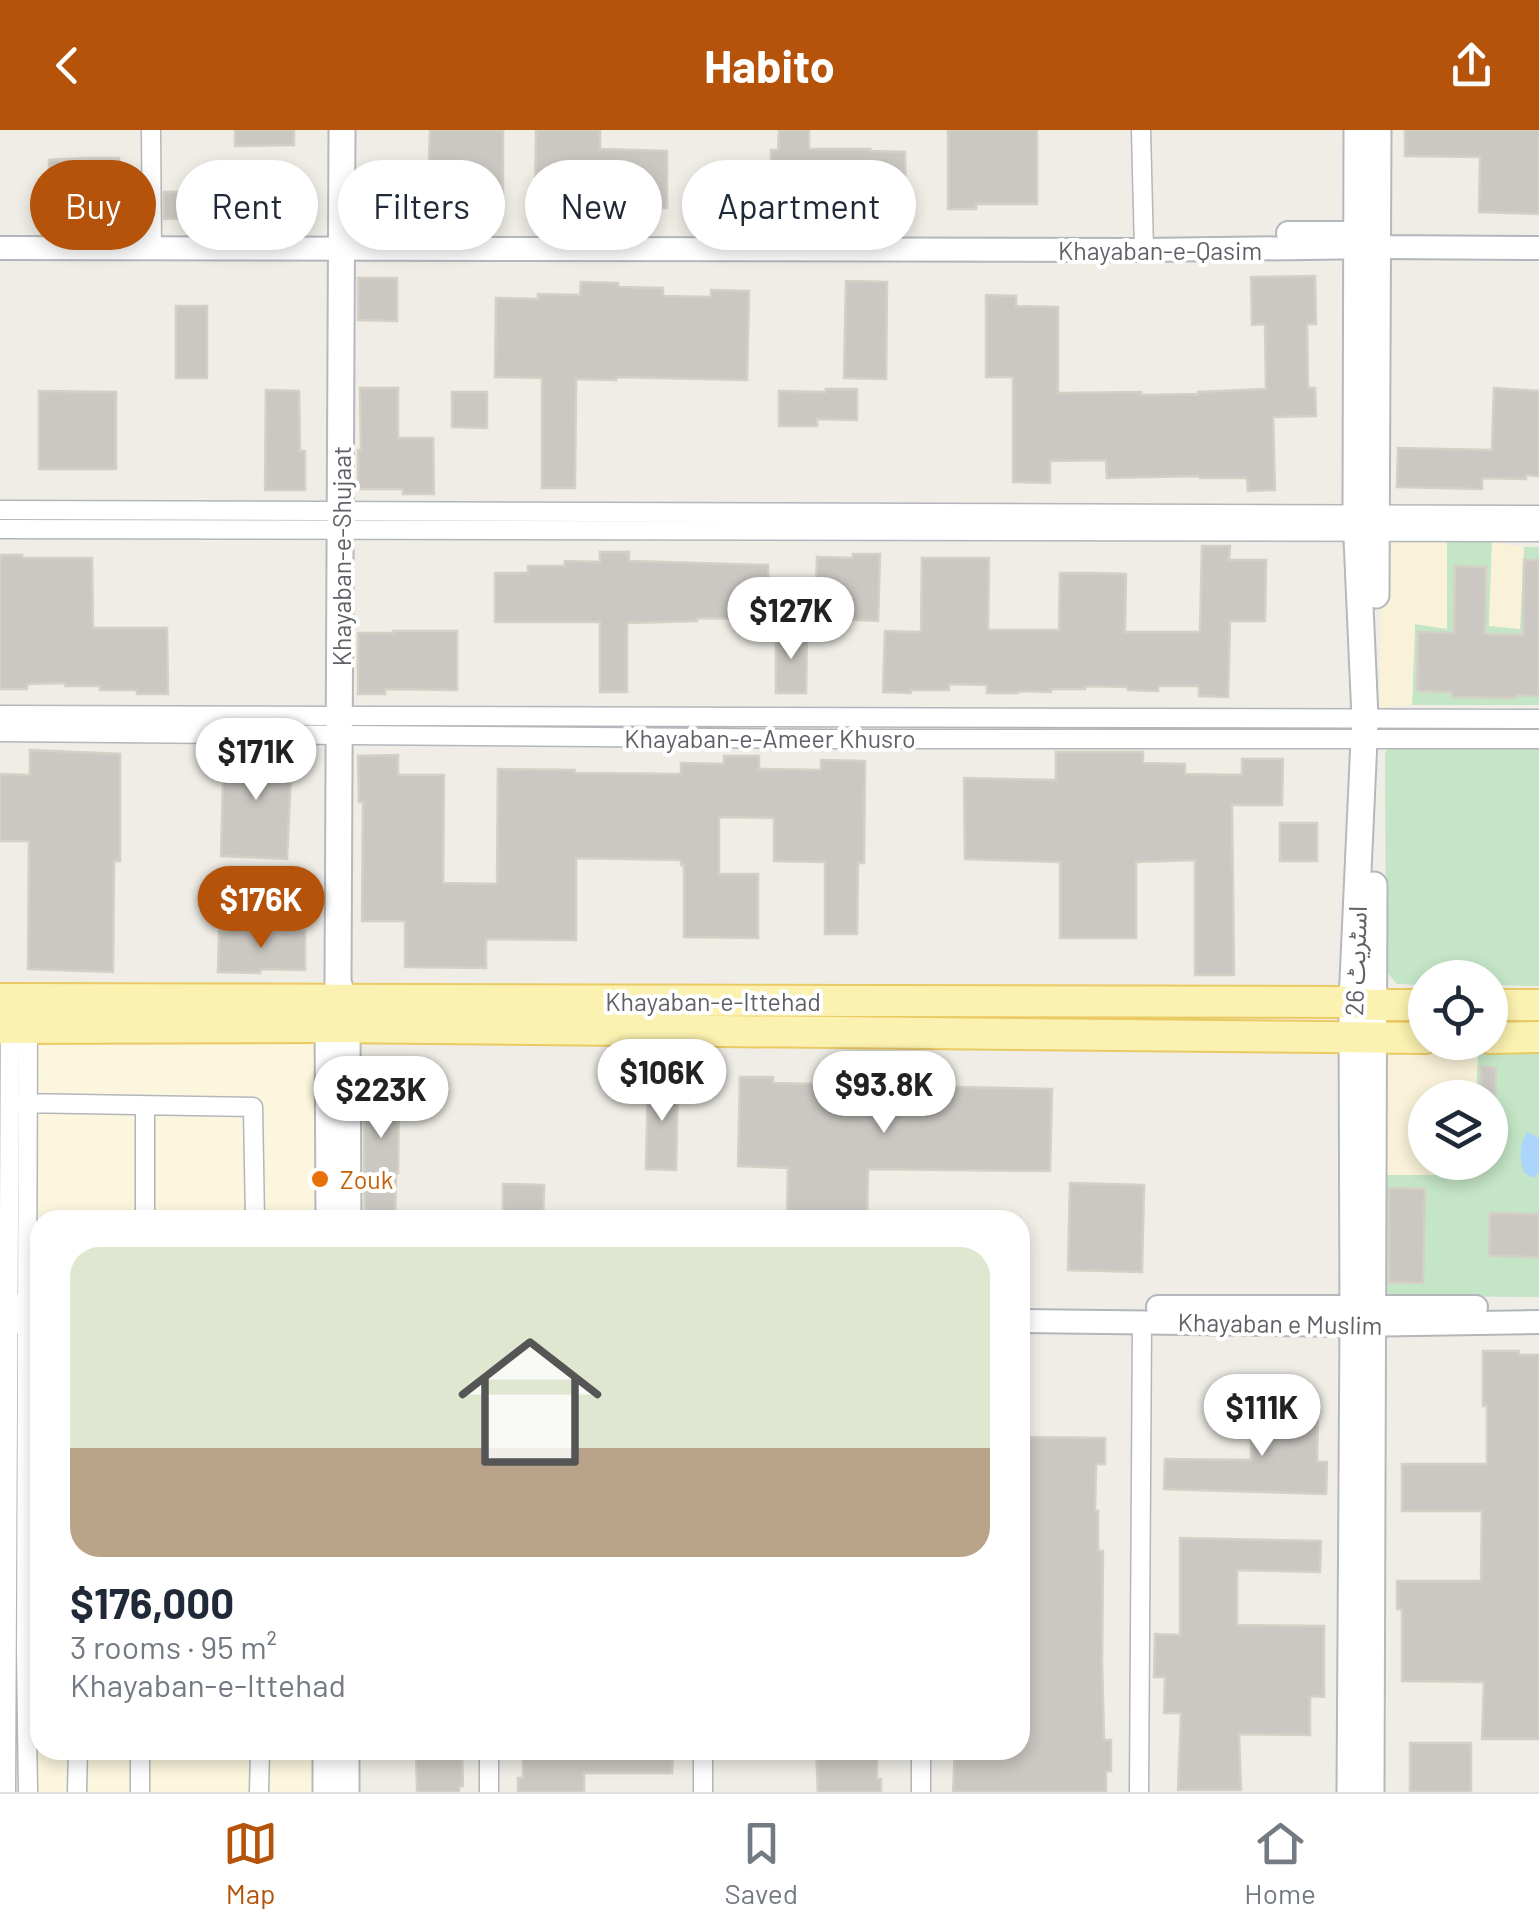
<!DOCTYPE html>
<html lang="en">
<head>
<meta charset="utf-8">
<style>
  :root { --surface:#fff; --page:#f2f2f3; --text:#1f2937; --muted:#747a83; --line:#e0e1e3; --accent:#b45309 }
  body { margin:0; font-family:Barlow,"Noto Sans Arabic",sans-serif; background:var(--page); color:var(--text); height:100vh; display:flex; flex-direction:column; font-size:38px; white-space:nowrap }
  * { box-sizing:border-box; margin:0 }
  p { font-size:32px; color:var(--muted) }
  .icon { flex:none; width:55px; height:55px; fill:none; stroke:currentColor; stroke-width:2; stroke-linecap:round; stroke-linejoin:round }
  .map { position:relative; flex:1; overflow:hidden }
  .sheet { position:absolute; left:30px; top:1080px; width:1000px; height:550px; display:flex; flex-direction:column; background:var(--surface); border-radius:30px; box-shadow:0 5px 15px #0003 }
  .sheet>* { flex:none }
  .guide { position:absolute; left:30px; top:30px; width:1000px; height:90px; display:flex; gap:20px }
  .tools { position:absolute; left:1408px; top:830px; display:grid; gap:20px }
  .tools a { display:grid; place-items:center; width:100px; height:100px; border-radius:50%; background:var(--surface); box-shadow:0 5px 15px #0003; font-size:50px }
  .price { position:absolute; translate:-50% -85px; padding:0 22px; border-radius:35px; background:#fff; color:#222; font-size:32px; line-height:65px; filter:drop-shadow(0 2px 5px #0008) }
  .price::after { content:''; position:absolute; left:50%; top:60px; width:30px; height:22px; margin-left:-15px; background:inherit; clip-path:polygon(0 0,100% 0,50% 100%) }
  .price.selected { background:var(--accent); color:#fff }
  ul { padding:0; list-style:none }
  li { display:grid; align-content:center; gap:20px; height:530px; padding:0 40px }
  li+li { border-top:2px solid var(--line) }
  li span { display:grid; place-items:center; height:310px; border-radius:30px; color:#555 }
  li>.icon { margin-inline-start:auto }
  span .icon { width:180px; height:180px; fill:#fffc; stroke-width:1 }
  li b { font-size:42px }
  .tag { padding:0 35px; border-radius:45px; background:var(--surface); box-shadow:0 5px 15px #0003; font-size:35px; line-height:90px }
  .tag.selected { background:var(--accent); color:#fff }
  header { display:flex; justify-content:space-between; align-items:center; height:130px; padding:0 40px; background:var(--accent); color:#fff; font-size:45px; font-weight:700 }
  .tabs { display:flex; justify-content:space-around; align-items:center; height:140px; border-top:2px solid var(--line); background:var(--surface); font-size:28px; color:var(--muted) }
  .tabs a { display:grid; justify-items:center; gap:5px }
  .tabs .selected { color:var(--accent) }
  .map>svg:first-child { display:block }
</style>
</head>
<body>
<header><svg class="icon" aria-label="back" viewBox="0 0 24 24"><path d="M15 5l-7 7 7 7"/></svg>Habito<svg class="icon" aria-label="share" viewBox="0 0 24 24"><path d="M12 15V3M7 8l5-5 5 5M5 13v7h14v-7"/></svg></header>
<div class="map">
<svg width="1539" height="1662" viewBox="0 0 1539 1662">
  <rect width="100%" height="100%" fill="#efede6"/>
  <path fill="#fcf6de" d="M331,905V1090H40V1620H331V1662H0V910Z"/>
  <path fill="#c4e5c6" d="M1447,411L1492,412L1489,495L1519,498L1524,417H1539V575H1412L1415,494L1447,498Z
    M1396,617L1539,618V856L1490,855V848H1425V855L1397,854L1386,841L1385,621Z
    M1539,916V1167L1384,1166L1387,1045H1474L1475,1033L1490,1032V968L1476,967L1478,917Z"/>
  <path fill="#f9f2d8" d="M1382,406L1447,411V499L1415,494L1412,575L1379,578Z
    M1492,412L1524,417L1520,499L1489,496Z
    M1478,917L1476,967L1425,968V1032L1475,1033V1045H1387L1385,920Z"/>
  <path fill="#abd5fa" d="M1527,1002L1539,1008V1042L1534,1048L1524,1043C1519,1027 1519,1016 1527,1002Z"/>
  <path fill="#cbc8c3" stroke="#d4d0c5" stroke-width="2.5" d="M235,0H294V15L235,16Z
    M430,0H503V79L458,78V81H427Z
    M536,0H600V19L667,21V78L599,81L535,79Z
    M779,0H809V19H870V21L905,22L906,83H879V80H835V84L771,81V20H778Z
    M948,0H1037V74H976V79H948Z
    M1405,0H1539V84L1479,82L1480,27L1405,26Z
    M88,28H119V75H78V84L49,83V30Z
    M224,61V88L164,89V62Z
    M1315,146L1316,194H1307L1308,258H1315L1316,286L1273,287L1275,360L1248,361L1247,348H1200V346L1107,348L1106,330L1050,331V353L1013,352V247H986V165L1016,166V176L1058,177V263L1141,262V265L1198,264V262L1266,259L1265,194L1252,195L1251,147Z
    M358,148H397V191L358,190Z
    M846,151L887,152L886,249L844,248Z
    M581,152L618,153V157L663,158V166L711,167V160L749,161L747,250L616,247V250L576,249L575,358H542V248L495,247L496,168L538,169V164L580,165Z
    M176,176H207V248H176Z
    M360,258H398V308H433L434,364H403V359H358V320H361Z
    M1494,258L1539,261V346L1526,345V349L1482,348V359L1397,357L1398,318L1492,320Z
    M826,259H857V290L817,289V296H779V261L826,262Z
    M266,260L299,261L300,321H305V360H265Z
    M39,261L116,262V339H39Z
    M452,262H487V298L452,297Z
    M1202,416H1230L1229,430H1266L1265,491H1230L1228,567L1199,566V556H1158V561L1128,560V557L1085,556V559H1051V562L1018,561V563H987V555L949,554V560H911V563L883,562L885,501L919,502L921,501L922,428H989L988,500H1059L1060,443H1096L1126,444L1125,502H1200Z
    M600,422H629V431L768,435V489L697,488V491L627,493V562H600V492H495V443H528V436H565V431L600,432Z
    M853,424H880L878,491L815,488L817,427L853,428Z
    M0,425H22V428H92L93,498H167L168,564H137V560H100V556H65V553L27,554V559H0Z
    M1524,430H1539V566L1516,565V568L1452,567V562L1417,561L1418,502L1454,503L1455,436L1486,437L1485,504L1523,505Z
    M393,501H457V560L385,559V564H358V503H393Z
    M776,502H807L806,563H776Z
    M224,617L292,620L287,729L221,726Z
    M30,620L120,624V731H114L113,842L28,839L29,711H0V644L30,645Z
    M1056,622H1143V633L1185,634V644L1242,645V629H1283L1282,675H1232L1234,845H1195V730L1136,732V808H1060V732L965,729L964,648L1056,650Z
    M398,625V645H444L443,753L497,754L498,639L575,640V643L681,644V633L724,634V626H759V639L821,640V630L865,631L864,733H858L857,804H825V732L774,731V688L719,687V744H758V808L684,807V735H681V730L576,728V810L486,809V838L405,837V791H362L363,672H359L358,626Z
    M1280,693H1317V731H1280Z
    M219,801H305V840L260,839V843L218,842Z
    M363,936L399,937L398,1043H396L395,1090H365Z
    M1481,936L1496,938L1495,968H1481Z
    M648,947L678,948L676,1040L646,1039Z
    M740,947H773V953L1052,959L1050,1041L868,1039L867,1090H787L788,1038L738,1036Z
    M1070,1053L1144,1055L1142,1142L1068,1140Z
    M503,1054L544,1055L543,1090H503Z
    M1389,1058L1425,1059L1423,1153L1389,1152Z
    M1490,1083L1539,1084V1127L1489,1126Z
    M1483,1221H1519V1225H1539V1609H1482L1484,1552L1402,1551V1479H1397V1451H1481L1482,1381H1402V1334H1487V1276H1483Z
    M1252,1277L1318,1278L1317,1332H1327L1326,1364L1164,1359L1165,1329L1251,1330Z
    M1020,1307L1105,1308V1334H1096L1095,1381H1098V1421H1103L1102,1533L1104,1610H1111V1641H1106V1662H953L955,1620H1020Z
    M1180,1408L1321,1411L1320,1442L1237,1440V1495L1324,1496V1567L1310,1566V1605L1239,1604L1241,1660H1178L1181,1583H1164L1165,1547H1154L1155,1504L1180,1505Z
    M1410,1613H1471V1662H1410Z
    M416,1620H462L463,1656H459V1662H417Z
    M523,1620H673L672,1643H584V1662H518V1648H523Z
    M816,1620H877V1649H881V1662H818Z"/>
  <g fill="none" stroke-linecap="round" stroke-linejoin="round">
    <defs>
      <path id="minor" d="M151,0L152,118
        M1141,0L1144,120
        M0,380L1539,385
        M0,399L1539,402
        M0,585L1539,589
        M0,602L821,609H1539
        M20,973L253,977L255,1090
        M145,976V1090
        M921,1620V1662
        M6,1662L10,893
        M28,1662L26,1522L28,890
        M77,1662L78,1620
        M140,1662V1620
        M259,1662L260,1620
        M489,1662V1620
        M703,1662V1620
        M1139,1662L1142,1192"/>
      <path id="tertiary" d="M1288,103H1371
        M0,118L1144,120L1377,117L1539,118
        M0,1176H40
        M1158,1177H1476
        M1020,1191L1353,1195L1539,1192
        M0,1192H40"/>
      <path id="secondary" d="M342,0L338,852L344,870L347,898L348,1090
        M1376,465L1378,0
        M328,880L329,1090
        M326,1662V1620
        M346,1662V1620
        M1350,1662L1353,1195L1352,872L1365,588L1356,386L1357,0
        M1371,1662L1374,755"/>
      <path id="primary" d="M0,869L1352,872L1372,875H1425
        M1490,875H1539
        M0,898L327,897L1425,908
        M1490,908L1539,907"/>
    </defs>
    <use href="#minor" stroke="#b3b6ba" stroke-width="21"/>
    <use href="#tertiary" stroke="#b3b6ba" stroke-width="26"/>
    <use href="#secondary" stroke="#b5b8bd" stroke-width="29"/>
    <use href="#primary" stroke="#eaca64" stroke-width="34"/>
    <use href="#minor" stroke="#fff" stroke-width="18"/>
    <use href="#tertiary" stroke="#fff" stroke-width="22"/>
    <use href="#secondary" stroke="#fff" stroke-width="25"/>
    <use href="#primary" stroke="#fbf1b0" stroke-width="30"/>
  </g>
  <circle fill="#e8710a" stroke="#fff" stroke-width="4" cx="320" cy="1049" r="10"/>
  <g text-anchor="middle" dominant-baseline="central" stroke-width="8" stroke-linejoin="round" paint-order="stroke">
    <g font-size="25" fill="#5e6166" stroke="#fff">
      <text x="1160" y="120">Khayaban-e-Qasim</text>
      <text transform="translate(341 426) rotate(-90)">Khayaban-e-Shujaat</text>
      <text x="770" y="608">Khayaban-e-Ameer Khusro</text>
      <text transform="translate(1355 831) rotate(-88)">اسٹریٹ 26</text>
      <text x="713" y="871">Khayaban-e-Ittehad</text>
      <text transform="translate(1280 1193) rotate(1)">Khayaban e Muslim</text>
    </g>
    <g font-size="25" fill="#c56008" stroke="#fff" text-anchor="start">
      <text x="340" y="1049">Zouk</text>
    </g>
  </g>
</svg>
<div class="tools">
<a><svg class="icon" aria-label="locate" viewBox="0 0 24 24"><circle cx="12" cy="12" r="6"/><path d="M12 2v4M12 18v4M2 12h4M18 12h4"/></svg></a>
<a><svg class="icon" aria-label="layers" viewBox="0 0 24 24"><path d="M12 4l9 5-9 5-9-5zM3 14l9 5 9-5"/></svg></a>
</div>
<b class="price" style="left:791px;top:532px">$127K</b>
<b class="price" style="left:256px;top:673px">$171K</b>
<b class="price selected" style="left:261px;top:821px">$176K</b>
<b class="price" style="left:662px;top:994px">$106K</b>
<b class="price" style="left:884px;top:1006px">$93.8K</b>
<b class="price" style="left:381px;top:1011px">$223K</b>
<b class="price" style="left:1262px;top:1329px">$111K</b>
<div class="guide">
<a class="tag selected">Buy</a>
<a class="tag">Rent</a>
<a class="tag">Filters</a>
<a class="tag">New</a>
<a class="tag">Apartment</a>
</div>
<section class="sheet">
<ul>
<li><span style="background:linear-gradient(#dfe7d0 65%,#b9a48a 0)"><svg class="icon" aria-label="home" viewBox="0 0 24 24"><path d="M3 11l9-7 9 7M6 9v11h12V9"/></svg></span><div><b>$176,000</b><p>3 rooms · 95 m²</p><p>Khayaban-e-Ittehad</p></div></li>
</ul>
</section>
</div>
<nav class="tabs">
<a class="selected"><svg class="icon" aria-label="map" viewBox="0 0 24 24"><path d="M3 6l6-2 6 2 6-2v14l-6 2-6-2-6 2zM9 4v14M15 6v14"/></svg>Map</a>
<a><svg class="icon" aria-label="saved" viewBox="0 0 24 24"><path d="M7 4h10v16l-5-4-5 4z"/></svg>Saved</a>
<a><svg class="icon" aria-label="home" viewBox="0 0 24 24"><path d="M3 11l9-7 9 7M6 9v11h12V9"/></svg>Home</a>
</nav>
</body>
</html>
